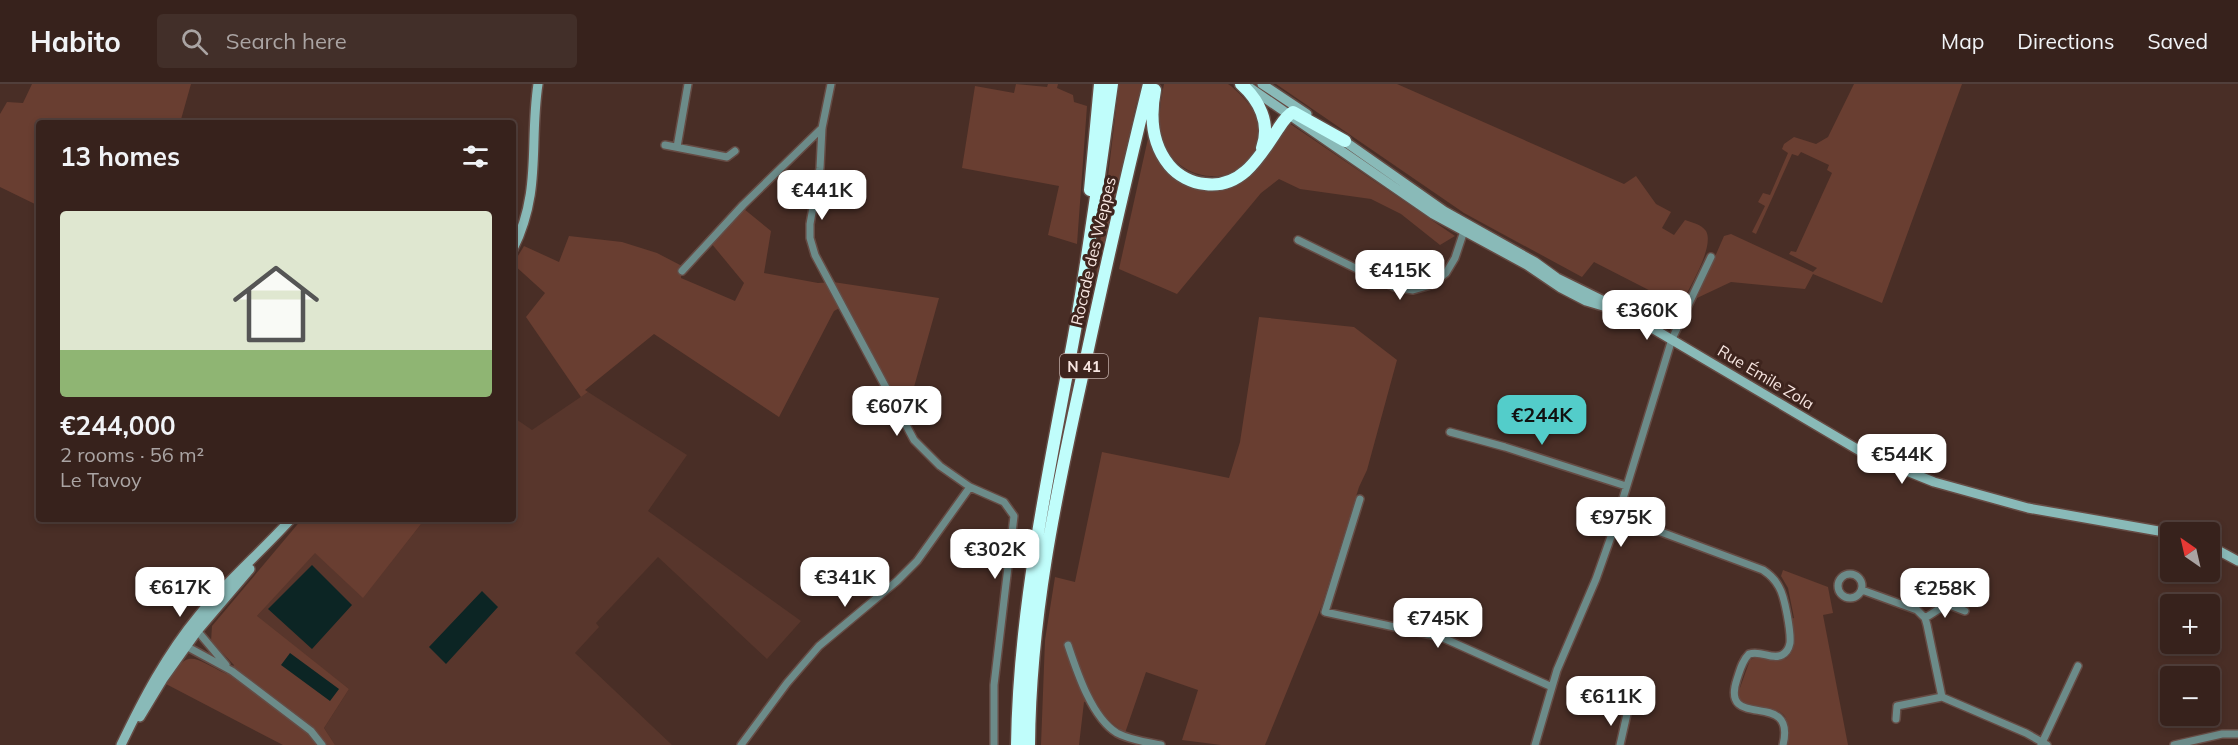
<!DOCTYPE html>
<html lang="en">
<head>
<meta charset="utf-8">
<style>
  :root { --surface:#37221c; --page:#422f29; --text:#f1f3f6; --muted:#aaa4a3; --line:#513f3b; --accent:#53cdca }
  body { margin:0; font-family:Mulish,sans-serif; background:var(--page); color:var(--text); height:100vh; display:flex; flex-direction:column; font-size:22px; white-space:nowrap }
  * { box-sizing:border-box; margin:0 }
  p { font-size:20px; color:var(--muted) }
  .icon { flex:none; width:33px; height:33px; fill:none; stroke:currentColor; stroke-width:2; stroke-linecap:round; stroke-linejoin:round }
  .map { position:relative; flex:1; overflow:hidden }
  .panel { position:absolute; left:36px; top:36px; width:480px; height:402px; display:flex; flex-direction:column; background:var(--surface); border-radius:6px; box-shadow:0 3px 9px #0003,0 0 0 2px var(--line) }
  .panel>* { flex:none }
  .needle { width:39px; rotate:326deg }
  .fabs { position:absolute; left:2160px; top:438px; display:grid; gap:12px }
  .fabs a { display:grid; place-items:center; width:60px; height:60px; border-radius:6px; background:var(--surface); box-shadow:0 3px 9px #0003,0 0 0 2px var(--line); font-size:30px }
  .price { position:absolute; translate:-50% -51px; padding:0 14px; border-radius:12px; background:#fff; color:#222; font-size:20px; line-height:39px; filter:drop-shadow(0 2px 3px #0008) }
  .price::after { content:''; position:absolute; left:50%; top:36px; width:18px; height:14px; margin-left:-9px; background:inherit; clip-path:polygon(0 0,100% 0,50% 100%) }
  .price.on { background:var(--accent); color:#111 }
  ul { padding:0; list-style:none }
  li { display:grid; align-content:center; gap:12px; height:318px; padding:0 24px }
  li span { display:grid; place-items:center; height:186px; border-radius:6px; color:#555 }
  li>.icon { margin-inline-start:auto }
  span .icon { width:108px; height:108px; fill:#fffc; stroke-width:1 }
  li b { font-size:26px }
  h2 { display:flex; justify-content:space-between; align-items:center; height:72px; padding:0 24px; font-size:26px }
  header { display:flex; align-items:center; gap:36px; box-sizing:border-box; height:84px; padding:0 30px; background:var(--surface); border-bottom:2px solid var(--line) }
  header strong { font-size:28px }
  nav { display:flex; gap:33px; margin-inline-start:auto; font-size:21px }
  .search { width:420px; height:54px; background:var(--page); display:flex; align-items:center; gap:15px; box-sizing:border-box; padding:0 21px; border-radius:6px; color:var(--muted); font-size:22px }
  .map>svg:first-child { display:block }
</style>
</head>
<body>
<header>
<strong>Habito</strong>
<div class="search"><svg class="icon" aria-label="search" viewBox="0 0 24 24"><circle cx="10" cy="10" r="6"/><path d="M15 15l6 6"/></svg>Search here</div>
<nav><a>Map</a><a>Directions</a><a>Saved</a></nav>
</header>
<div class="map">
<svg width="2238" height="661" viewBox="0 0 2238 661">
  <rect width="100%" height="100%" fill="#492e26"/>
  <path fill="#58362c" d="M588,308L687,371L648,427L801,537L767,575L658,473L596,539L599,543L575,569L672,661H335L324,644L349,605L256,533L315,468L363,513L425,435H513V333L532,346Z"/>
  <path fill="#693e31" d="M32,0H191L180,39H39V122L0,103V30L7,18L23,19Z
    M1016,0L1047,3L1048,0H1058L1057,4L1073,11L1074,18L1087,22L1077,160L1048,151L1059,102L962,84L975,2L1014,9Z
    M1119,0H1143L1136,21L1094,210Z
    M1164,0H1228L1231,2C1242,12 1253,22 1259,37C1261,42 1259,49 1258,55C1251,105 1180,103 1164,59C1157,41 1160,19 1164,0Z
    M1276,0H1397L1624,100L1636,92L1656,120L1671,128L1662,144L1674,151L1685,136C1693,139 1701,140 1706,147C1715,163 1688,206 1680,222L1594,178L1582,193L1464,129Z
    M1854,0H1962L1882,219L1813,190L1805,205L1731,198L1697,214L1724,152L1731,150L1813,188L1817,184L1789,170L1791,167L1796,168L1832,89L1827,86L1829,81L1801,68L1798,72L1792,70L1756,150L1752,148L1765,122L1758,118L1763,109L1770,111L1788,69L1782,65L1784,60L1794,53L1816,60L1828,53Z
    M1289,39L1455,152L1440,161L1401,130L1371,115L1300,105L1279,95L1261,109L1177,210L1119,185L1149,50L1158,75L1210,105H1227L1254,88Z
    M744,125L771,147L764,189L818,199L833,198L939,214L905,335L845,221L834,227L779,333L654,250L585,306L588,308L581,313L526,233L545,209L513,180L524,162L559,178L569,152L622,158L657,169L682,182L681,194L735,217L744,199L711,159Z
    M1259,233L1354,243L1397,276L1367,386L1359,403L1322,521L1265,661H1221L1182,656L1198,606L1146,588L1125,649C1111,639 1101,631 1093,616L1084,618L1079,661H1041L1045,556L1055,493L1075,498L1102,368L1229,394L1240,358Z
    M302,435H425L363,514L315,469L257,532L349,605L324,644L335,661H283L166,600C189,561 193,575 227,590L234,581L211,557L212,542Z
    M1783,486L1828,503L1833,529L1823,531L1848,661H1786C1798,607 1754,636 1737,612L1750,576C1763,567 1790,590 1794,559C1795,552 1791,542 1790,535L1794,534L1788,504L1781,492Z"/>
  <path fill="#0c2524" d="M312,481L352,521L312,565L268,525Z
    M482,507L498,523L446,580L429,563Z
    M290,569L339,605L330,617L281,581Z"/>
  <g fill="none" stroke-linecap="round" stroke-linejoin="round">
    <defs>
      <path id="street" d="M831,0L822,44L820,84L810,140V154L815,171L914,356L940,382L970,403L1004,418L1014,432L994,601V661
        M665,61L727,73L735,67
        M677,63L688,0
        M1298,156L1394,203L1413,206L1431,201L1446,189L1455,174L1465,144
        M682,187L743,121L822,44
        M1450,348L1505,363L1626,402
        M1360,415L1325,528L1441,553L1552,603
        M1618,432L1763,486C1769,490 1775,495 1779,503C1785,513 1791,548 1790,559C1789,564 1786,569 1782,571C1772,576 1761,566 1749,570C1742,577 1740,586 1737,595C1719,649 1797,603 1783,661
        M1838 502a12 12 0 1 1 24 0a12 12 0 1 1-24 0Z
        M1862,506L1917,526L1925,534L1927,541L1942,613L2026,649L2047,661
        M1925,534L1947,520L1965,527
        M195,544L226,581
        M184,561L232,587L311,647L322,661
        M1068,561C1077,588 1092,634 1117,649C1130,656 1146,658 1161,661
        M1896,635L1897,622L1942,613
        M741,661L787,599L819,562L897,497L917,477L970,403
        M1535,661L1557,586L1596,495L1613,447L1672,255L1711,173
        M1620,661L1627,630
        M2041,661L2078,582
        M2174,661L2222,650H2238"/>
      <path id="secondary" d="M1262,0L1307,30
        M1246,1L1433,130L1527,181L1561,204L1586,217L1603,222
        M1340,54L1444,127L1535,178L1557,194L1618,224L1867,371L1934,398L2028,424L2170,449
        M513,165C542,107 529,60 538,0
        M2210,462L2238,477
        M140,633L163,595L198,546L250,485
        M121,661C143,615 166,571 199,531C227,497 261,468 291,435"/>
      <path id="highway" d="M1241,0C1259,16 1271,39 1262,64
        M1155,6C1150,32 1152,60 1169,81C1178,92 1192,99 1205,100C1242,105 1260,72 1278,45C1282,39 1286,32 1293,28L1345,57
        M1090,106L1100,0
        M1017,661C1019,522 1049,388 1074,252C1089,168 1100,84 1112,0
        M1029,661C1030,535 1055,415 1082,293C1103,195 1125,97 1149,0"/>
    </defs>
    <use href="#street" stroke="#654b44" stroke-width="10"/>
    <use href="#secondary" stroke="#654b44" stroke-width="12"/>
    <use href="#highway" stroke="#654b44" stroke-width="15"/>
    <use href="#street" stroke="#6c8b89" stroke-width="7"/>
    <use href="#secondary" stroke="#89bab8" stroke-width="9"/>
    <use href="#highway" stroke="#c0fdfb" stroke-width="12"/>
  </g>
  <g text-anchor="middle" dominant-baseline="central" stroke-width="6" stroke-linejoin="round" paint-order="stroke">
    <rect fill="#3e241d" stroke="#c0aca6" stroke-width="1.5" x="1060" y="270" width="48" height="24" rx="4.5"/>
    <g font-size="15" font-weight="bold" fill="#f8e6e1">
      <text x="1084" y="282">N 41</text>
    </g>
    <g font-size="16" fill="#f8e6e1" stroke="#3e241d">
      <text transform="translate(1093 167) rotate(-77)">Rocade des Weppes</text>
      <text transform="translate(1766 293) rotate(31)">Rue Émile Zola</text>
    </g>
  </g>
</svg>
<div class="fabs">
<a><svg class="needle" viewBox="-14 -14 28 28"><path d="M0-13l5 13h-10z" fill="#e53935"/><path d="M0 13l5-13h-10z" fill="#aaa4a3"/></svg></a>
<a>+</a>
<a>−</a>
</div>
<b class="price" style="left:822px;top:137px">€441K</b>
<b class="price" style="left:1400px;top:217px">€415K</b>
<b class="price" style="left:1647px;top:257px">€360K</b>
<b class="price" style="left:897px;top:353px">€607K</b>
<b class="price on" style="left:1542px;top:362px">€244K</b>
<b class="price" style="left:1902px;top:401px">€544K</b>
<b class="price" style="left:1621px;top:464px">€975K</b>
<b class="price" style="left:995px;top:496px">€302K</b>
<b class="price" style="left:845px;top:524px">€341K</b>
<b class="price" style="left:180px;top:534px">€617K</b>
<b class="price" style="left:1945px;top:535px">€258K</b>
<b class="price" style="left:1438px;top:565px">€745K</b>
<b class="price" style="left:1611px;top:643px">€611K</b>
<section class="panel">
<h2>13 homes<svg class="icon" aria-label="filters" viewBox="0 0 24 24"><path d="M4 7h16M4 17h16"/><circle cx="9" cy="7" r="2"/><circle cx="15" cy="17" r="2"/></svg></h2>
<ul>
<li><span style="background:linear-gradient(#dfe7d0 75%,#8fb573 0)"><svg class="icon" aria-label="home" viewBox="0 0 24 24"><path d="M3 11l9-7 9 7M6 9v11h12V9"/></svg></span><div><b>€244,000</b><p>2 rooms · 56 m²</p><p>Le Tavoy</p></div></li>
</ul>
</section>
</div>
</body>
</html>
